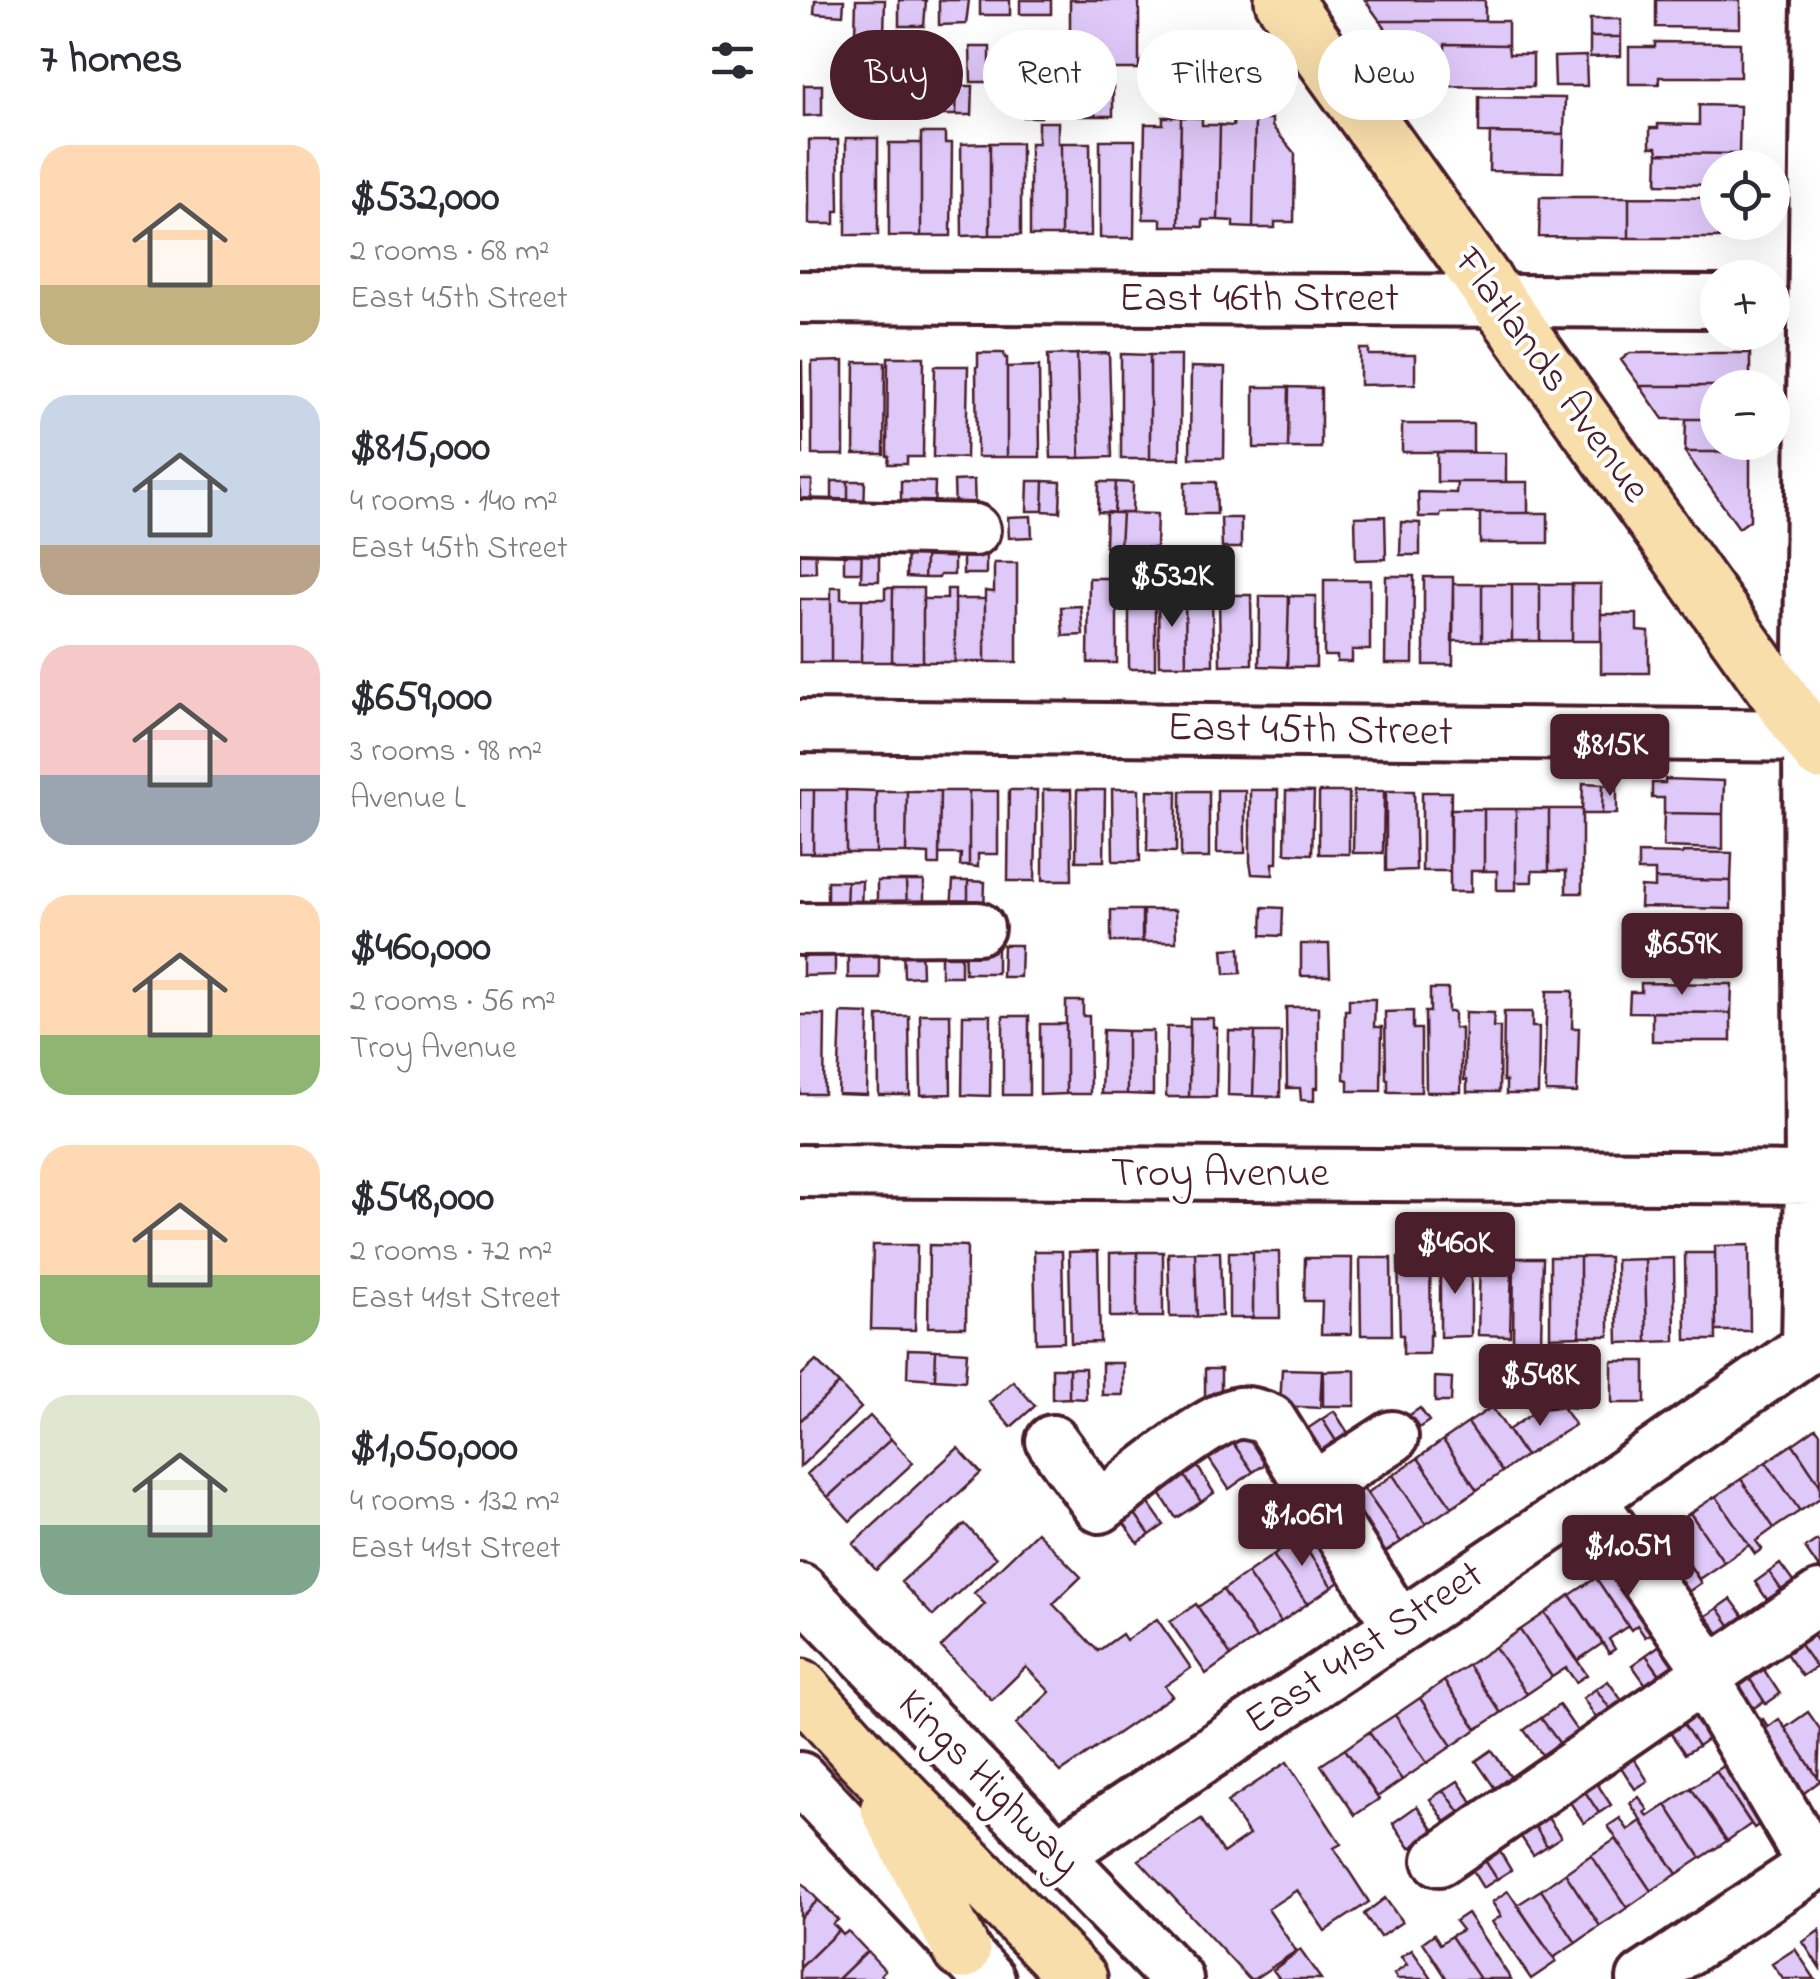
<!DOCTYPE html>
<html lang="en">
<head>
<meta charset="utf-8">
<style>
  :root { --surface:#fff; --page:#f7f7f7; --text:#2b2b33; --muted:#7c7c81; --accent:#4a1f2b }
  body { margin:0; font-family:"Indie Flower",sans-serif; background:var(--page); color:var(--text); height:100vh; display:flex; flex-direction:column; font-size:38px; white-space:nowrap }
  * { box-sizing:border-box; margin:0 }
  p { font-size:32px; color:var(--muted) }
  .icon { flex:none; width:55px; height:55px; fill:none; stroke:currentColor; stroke-width:2; stroke-linecap:round; stroke-linejoin:round }
  .map { position:relative; flex:1; overflow:hidden }
  .side { display:flex; flex-direction:column; background:var(--surface); width:800px }
  .side>* { flex:none }
  .banner { position:absolute; left:30px; top:30px; width:840px; height:90px; display:flex; gap:20px }
  .fabs { position:absolute; left:900px; top:150px; display:grid; gap:20px }
  .fabs a { display:grid; place-items:center; width:90px; height:90px; border-radius:50%; background:var(--surface); box-shadow:0 10px 40px #0002; font-size:50px }
  .price { position:absolute; translate:-50% -85px; padding:0 22px; border-radius:10px; background:var(--accent); color:#fff; font-size:32px; line-height:65px; filter:drop-shadow(0 2px 5px #0008) }
  .price::after { content:''; position:absolute; left:50%; top:60px; width:30px; height:22px; margin-left:-15px; background:inherit; clip-path:polygon(0 0,100% 0,50% 100%) }
  .price.on { background:#222; color:#fff }
  ul { padding:0; list-style:none }
  li { display:flex; align-items:center; gap:30px; height:250px; padding:0 40px }
  li span { display:grid; place-items:center; flex:none; width:280px; height:200px; border-radius:30px; color:#555 }
  li>.icon { margin-inline-start:auto }
  span .icon { width:120px; height:120px; fill:#fffc; stroke-width:1 }
  li b { font-size:42px }
  h2 { display:flex; justify-content:space-between; align-items:center; height:120px; padding:0 40px; font-size:42px }
  .pill { padding:0 35px; border-radius:45px; background:var(--surface); box-shadow:0 10px 40px #0002; font-size:35px; line-height:90px }
  .pill.on { background:var(--accent); color:#fff }
  main { display:flex; flex:1; min-height:0 }
  .map>svg:first-child { display:block }
</style>
</head>
<body>
<main>
<section class="side">
<h2>7 homes<svg class="icon" aria-label="filters" viewBox="0 0 24 24"><path d="M4 7h16M4 17h16"/><circle cx="9" cy="7" r="2"/><circle cx="15" cy="17" r="2"/></svg></h2>
<ul>
<li><span style="background:linear-gradient(#ffd9b3 70%,#c2b280 0)"><svg class="icon" aria-label="home" viewBox="0 0 24 24"><path d="M3 11l9-7 9 7M6 9v11h12V9"/></svg></span><div><b>$532,000</b><p>2 rooms · 68 m²</p><p>East 45th Street</p></div></li>
<li><span style="background:linear-gradient(#c9d6e8 75%,#b9a48a 0)"><svg class="icon" aria-label="home" viewBox="0 0 24 24"><path d="M3 11l9-7 9 7M6 9v11h12V9"/></svg></span><div><b>$815,000</b><p>4 rooms · 140 m²</p><p>East 45th Street</p></div></li>
<li><span style="background:linear-gradient(#f6c9c9 65%,#9aa5b1 0)"><svg class="icon" aria-label="home" viewBox="0 0 24 24"><path d="M3 11l9-7 9 7M6 9v11h12V9"/></svg></span><div><b>$659,000</b><p>3 rooms · 98 m²</p><p>Avenue L</p></div></li>
<li><span style="background:linear-gradient(#ffd9b3 70%,#8fb573 0)"><svg class="icon" aria-label="home" viewBox="0 0 24 24"><path d="M3 11l9-7 9 7M6 9v11h12V9"/></svg></span><div><b>$460,000</b><p>2 rooms · 56 m²</p><p>Troy Avenue</p></div></li>
<li><span style="background:linear-gradient(#ffd9b3 65%,#8fb573 0)"><svg class="icon" aria-label="home" viewBox="0 0 24 24"><path d="M3 11l9-7 9 7M6 9v11h12V9"/></svg></span><div><b>$548,000</b><p>2 rooms · 72 m²</p><p>East 41st Street</p></div></li>
<li><span style="background:linear-gradient(#dfe7d0 65%,#7fa58c 0)"><svg class="icon" aria-label="home" viewBox="0 0 24 24"><path d="M3 11l9-7 9 7M6 9v11h12V9"/></svg></span><div><b>$1,050,000</b><p>4 rooms · 132 m²</p><p>East 41st Street</p></div></li>
</ul>
</section>
<div class="map">
<svg width="1020" height="1979" viewBox="0 0 1020 1979">
  <rect width="100%" height="100%" fill="#fff"/>
  <filter id="ink" filterUnits="userSpaceOnUse"><feTurbulence type="fractalNoise" baseFrequency=".01" numOctaves="2"/><feDisplacementMap in="SourceGraphic" scale="20" xChannelSelector="R" yChannelSelector="G"/><feConvolveMatrix kernelMatrix="1 2 1 2 8 2 1 2 1" color-interpolation-filters="sRGB"/></filter>
  <g filter="url(#ink)">
    <path fill="#dfc9f9" stroke="#4a1f2b" stroke-width="2.5" d="M15,0H44L43,15L14,13Z
      M56,0H85L84,34H55Z
      M99,0H126L124,26H99Z
      M139,0H169L166,24L139,25Z
      M180,0H210V15H180Z
      M220,0H251V14H220Z
      M270,0H339V69H270Z
      M565,0H685V21H580Z
      M856,0H940V28L856,27Z
      M790,19H821V37H790Z
      M580,21H708V45L645,44V54H604Z
      M790,37H821V56L790,57Z
      M855,42L940,43V77H859V84H829V47H855Z
      M645,44L708,45L709,54H733V87L626,86L604,54H645Z
      M170,47H190V82H171Z
      M131,50H147L146,82H130Z
      M786,56L787,86H755L754,57Z
      M4,85H22V115L4,116Z
      M140,86H157L156,115H140Z
      M157,86H173L172,115H156Z
      M278,86H295V116H278Z
      M295,86L313,87V116H295Z
      M225,87H242L241,117H224Z
      M679,97L765,98L764,134L679,133Z
      M899,105L940,106L939,154L858,153L857,147H850V128H858V124L899,125Z
      M363,117H381L379,226H361V219H343L345,124H363Z
      M381,117L402,118V125H420L418,220H403V227L379,226Z
      M434,118L455,119L453,228L433,227V221L418,220L420,125L433,126Z
      M455,119H472V126L495,154L494,222H475V228H453Z
      M238,122H258V143H261V236H230V143H238Z
      M121,133H145V143H152L151,236H121Z
      M690,133L764,134L763,172L689,171Z
      M46,138H78V235H46Z
      M9,140H38L39,211H35V224H9Z
      M300,140H335L334,238H300Z
      M89,143H121V236H89Z
      M190,143V235L162,236L161,144Z
      M190,143H221V235H190Z
      M261,143H290L291,236H261Z
      M858,153L939,154V168H918V185L857,184Z
      M740,197H829V238L739,237Z
      M829,197L918,198L919,238H829Z
      M560,349H569V355H615V384L560,385Z
      M178,353H204L205,358H207V457H177L176,367L178,366Z
      M309,353L312,457L280,458L277,354Z
      M830,353H950V386H840L821,360Z
      M277,354L280,458H251L248,355Z
      M321,354L350,355V459H321Z
      M350,355H381L380,459H350Z
      M88,357H124L123,457H107V464H88L89,456H87Z
      M0,361H2L3,454H0Z
      M44,361V455H12V362Z
      M55,362H85L84,454H54Z
      M135,366H168L166,458L133,457Z
      M239,366L240,457H207V367Z
      M391,367L425,368L424,458H390Z
      M840,386H950V388H918V419H863Z
      M454,387H489L488,448H454Z
      M489,387L521,388V448H488Z
      M886,419H918V442H950V452H885Z
      M602,424H673V452H602Z
      M637,452L706,453V482H637Z
      M885,452H950V520L939,528Z
      M0,480H12L11,511H0Z
      M174,480L175,511L155,512L154,481Z
      M32,481H48V511H32Z
      M48,481H65L64,511H48Z
      M101,481L135,482L134,514L101,512Z
      M228,481H244L243,511H227Z
      M244,481L261,482L260,512L243,511Z
      M299,482H316L314,513L298,512Z
      M316,482L333,483L332,513H314Z
      M385,482H416L417,514H385Z
      M657,482H728V513H641L640,517H619L618,492L656,493Z
      M306,512L322,513L320,546H305Z
      M322,513L357,514L356,548L320,546Z
      M680,513H748V543H680Z
      M231,516L232,537L209,538L208,517Z
      M585,516L586,559L556,560L555,517Z
      M421,518H441V548H422Z
      M601,522L620,523V555H600Z
      M15,542L16,572L0,573V543Z
      M44,543H62L61,572H44Z
      M62,543H79V581H61Z
      M107,543L126,544L124,578L106,577Z
      M163,543L186,544V574H163Z
      M126,544L154,545V575H140L139,578H124Z
      M340,561H355V669H329V577H339Z
      M194,563H217V662H185V591L194,592Z
      M586,576H614L613,664H585Z
      M624,577H653V665H624Z
      M289,578H317V663H288Z
      M524,580H570V650H552V662H537V656H524Z
      M653,584H682V641H652Z
      M682,584H712V641H682Z
      M712,584H740V641H712Z
      M740,584H772V641H740Z
      M772,584H801V641H772Z
      M31,587H41V599H62L61,662H31Z
      M85,588H93L92,662H61L62,599H85Z
      M93,588H123V662H92Z
      M147,589H155V662H123V599H147Z
      M412,594L413,665H386L385,595Z
      M358,595H385L386,665H359Z
      M419,595H451L452,664L420,665Z
      M460,596H489L487,667L459,666Z
      M489,596H516V667H487Z
      M0,599H31V662H0Z
      M155,599H185V662H155Z
      M281,606L283,635L263,636L261,607Z
      M801,614H837V631L849,632V673H801Z
      M865,779L924,781L923,814L864,813V798H852V783H865Z
      M783,783L803,784L802,814H782Z
      M803,784L817,785V814H802Z
      M312,789H339L340,861H313Z
      M0,790H14L13,853H0Z
      M14,790H46V853H13Z
      M46,790L76,791V853H46Z
      M209,790H237L235,881H208Z
      M243,790H271L272,880H243Z
      M277,790H305L304,861H276Z
      M348,790L377,791L376,852L347,851Z
      M417,790H445V853H417Z
      M450,790H478L477,863H473V875L452,874L450,862Z
      M76,791H107L106,853H76Z
      M107,791H140L139,865H129V854L106,853Z
      M140,791H169V866H160L161,854H139Z
      M169,791H198V854H178V867L169,866Z
      M381,791H409V858H381Z
      M486,791L514,792L512,854L485,853Z
      M554,791H584L583,853H553Z
      M586,791H614L616,870L586,871Z
      M519,792H549V854H519Z
      M622,792H651L650,871H622Z
      M650,809H684V871H671V892H650Z
      M684,809H716V890H697V871H684Z
      M716,809H749V871H732V882H716Z
      M749,809H782V893H766V871H749Z
      M864,813L923,814V849L863,847Z
      M883,852L932,853L931,881L855,879V871H838V853L882,854Z
      M855,879L931,881V909L840,907L841,887L855,888Z
      M27,881H47L46,911H27Z
      M47,881H62L61,911H46Z
      M77,881H106L107,911H77Z
      M106,881H124V911H107Z
      M153,881H168V911L151,910Z
      M168,881L185,882L184,912L168,911Z
      M463,907L483,908L482,936L462,935Z
      M311,910H342V942H311Z
      M343,910H375L376,942H343Z
      M848,917L931,919L930,947L848,946Z
      M164,942H197V973H165Z
      M79,943V978H48V944Z
      M501,944H529L530,976H501Z
      M121,945L122,976L104,977L103,946Z
      M203,945H221L220,977H202Z
      M141,946H161V976H141Z
      M848,946L930,947V976L847,974Z
      M3,947H35V975L3,976Z
      M440,948L441,973L425,974L423,949Z
      M841,983L932,984L931,1013L829,1012L830,992H841Z
      M630,989H648V1012H654V1028H661V1092H626L625,1012H630Z
      M747,991H773L772,1028H779L777,1093L746,1092V1081L744,1080Z
      M549,999H575L574,1027H582L581,1091H548V1080L544,1079L545,1010H549Z
      M266,1001H283V1016H289L290,1094H266Z
      M486,1007H518V1088H514V1101L501,1100L500,1088H487Z
      M613,1011V1029H621V1092H588V1079H586L585,1012Z
      M665,1012L694,1013L693,1027H700L699,1092H667V1080H664Z
      M704,1012H732V1027H739L738,1094H706V1081H703Z
      M852,1012L931,1013V1041H852Z
      M41,1013L69,1014L67,1095L38,1094Z
      M120,1014H150L151,1094L121,1095Z
      M0,1015H25L24,1094H0Z
      M163,1015H191L190,1096L162,1095Z
      M78,1016H109L110,1095H79Z
      M203,1016H229V1095H203Z
      M390,1018H413V1027L417,1028L416,1097H389Z
      M240,1024H266V1094L240,1095Z
      M367,1027H390L389,1097H366Z
      M303,1030L327,1031V1094H301Z
      M327,1031H353V1095L327,1094Z
      M429,1031L455,1032L453,1096L428,1095Z
      M455,1032H481L480,1097L453,1096Z
      M73,1245H117L115,1330L71,1329Z
      M129,1245L167,1246L166,1327H128Z
      M949,1245L950,1331H916L915,1246Z
      M234,1251H262L264,1342L236,1343Z
      M298,1251L300,1342L271,1343L269,1252Z
      M337,1252V1317H310V1253Z
      M337,1252H363V1317H337Z
      M395,1252L397,1317H370L368,1253Z
      M395,1252H420L422,1316L397,1317Z
      M429,1252H453V1318H429Z
      M453,1252H479L480,1318H453Z
      M885,1253H915L916,1340H886Z
      M750,1257H780V1336L750,1337Z
      M780,1257H809V1336H780Z
      M505,1258H552L551,1334H521L522,1301H504Z
      M560,1258H591L592,1335H561Z
      M598,1258H630L631,1335H629V1354H603V1335H600Z
      M640,1258H671V1336L640,1337Z
      M714,1258H743L741,1341L713,1340Z
      M874,1258L875,1341L847,1342L845,1259Z
      M845,1259L847,1342L818,1343L816,1260Z
      M680,1260H712L710,1336L678,1335Z
      M108,1349L136,1350L135,1379L107,1377Z
      M136,1350L167,1352L165,1381L135,1379Z
      M16,1361L39,1384L0,1421V1376Z
      M812,1361H845V1403H812Z
      M302,1363H323V1395H302Z
      M252,1368H269V1398L252,1399Z
      M269,1368H285L286,1399L269,1398Z
      M405,1369H421V1399H405Z
      M482,1369L522,1370L520,1408L480,1406Z
      M555,1370V1406H523V1371Z
      M732,1375H748L746,1406L730,1405Z
      M748,1375L781,1377L778,1408L746,1406Z
      M635,1377L652,1378L651,1402H635Z
      M213,1381L235,1406L211,1427L189,1402Z
      M39,1384L61,1408L0,1467V1421Z
      M692,1407L725,1456L702,1472L668,1423Z
      M762,1407L775,1425L725,1456L708,1430L739,1409Z
      M620,1408L629,1421L607,1436L598,1423Z
      M534,1411L550,1436L538,1444L522,1419Z
      M70,1416L91,1439L28,1497L7,1474Z
      M522,1419L538,1444L523,1453L507,1429Z
      M668,1423L702,1472L677,1490L643,1440Z
      M1016,1428L1020,1433V1485L993,1444Z
      M452,1431L478,1456L453,1472L433,1443Z
      M91,1439L113,1463L50,1521L28,1497Z
      M643,1440L677,1490L652,1507L618,1458Z
      M433,1443L453,1472L429,1489L409,1459Z
      M993,1444L1020,1485V1498L1000,1511L966,1462Z
      M158,1448L181,1473L76,1570L53,1544Z
      M618,1458L652,1507L626,1524L593,1475Z
      M966,1462L1000,1511L974,1528L941,1479Z
      M396,1464L414,1493L401,1502L383,1473Z
      M383,1473L401,1502L376,1518L357,1489Z
      M593,1475L626,1524L601,1542L567,1493Z
      M941,1479L974,1528L956,1541L962,1549L955,1554L916,1496Z
      M564,1489L601,1542L578,1557L542,1505Z
      M916,1496L949,1545L924,1562L890,1513Z
      M345,1498L364,1525L350,1535L331,1508Z
      M331,1508L350,1535L338,1543L319,1516Z
      M516,1512L556,1570L532,1587L492,1528Z
      M890,1513L924,1562L899,1579L866,1530Z
      M165,1524L196,1558L133,1616L101,1582Z
      M493,1530L532,1587L507,1604L473,1555L487,1545L482,1538Z
      M866,1530L901,1583L878,1599L842,1546Z
      M237,1532L281,1577L253,1604L298,1651L322,1634L326,1640L357,1619L391,1668L365,1686L372,1696L261,1772L216,1724L250,1692L226,1667L192,1700L141,1647L185,1604L174,1593Z
      M1017,1540L1020,1544V1570L1005,1548Z
      M473,1555L507,1604L481,1622L447,1573Z
      M819,1562L861,1627L845,1637L837,1625L831,1630L796,1578Z
      M980,1564L999,1590L987,1598L969,1572Z
      M969,1572L987,1598L973,1608L955,1582Z
      M447,1573L481,1622L456,1639L423,1590Z
      M796,1578L828,1626L809,1639L815,1649L809,1653L770,1595Z
      M423,1590L456,1639L431,1656L398,1607Z
      M770,1595L803,1643L778,1660L745,1613Z
      M931,1599L948,1622L935,1632L918,1608Z
      M396,1604L431,1656L406,1674L370,1622Z
      M918,1608L935,1632L924,1640L906,1616Z
      M745,1613L787,1675L776,1682L766,1668L752,1677L720,1630Z
      M720,1630L752,1677L727,1694L695,1647Z
      M1012,1633L1020,1645V1664L1016,1667L998,1642Z
      M871,1637L890,1664L865,1681L846,1655Z
      M998,1642L1016,1667L1002,1676L985,1652Z
      M695,1647L727,1694L701,1713L668,1665Z
      M846,1655L863,1679L849,1689L832,1665Z
      M668,1665L701,1713L677,1729L644,1681Z
      M962,1667L980,1694L966,1704L948,1676Z
      M948,1676L964,1701L951,1710L934,1685Z
      M644,1681L677,1729L652,1746L620,1698Z
      M808,1681L825,1705L813,1713L796,1689Z
      M796,1689L813,1713L799,1722L783,1698Z
      M620,1698L652,1746L627,1763L595,1715Z
      M759,1705L780,1735L763,1748L741,1718Z
      M896,1712L912,1736L898,1746L882,1722Z
      M1008,1712L1020,1729L1018,1778L985,1728Z
      M595,1715L627,1763L602,1780L569,1732Z
      M741,1718L763,1748L746,1760L724,1730Z
      M880,1719L898,1746L885,1754L867,1728Z
      M963,1719L968,1727L979,1719L1020,1781L996,1799L948,1729Z
      M569,1732L602,1780L577,1797L545,1749Z
      M545,1749L579,1799L555,1815L521,1765Z
      M692,1750L712,1779L696,1790L676,1761Z
      M830,1753L848,1781L835,1789L817,1761Z
      M941,1755L979,1811L954,1828L916,1771Z
      M487,1762L541,1844L534,1848L569,1902L525,1931L497,1890L468,1909L496,1951L454,1979H449L339,1860L401,1819L423,1853L449,1835L427,1802Z
      M916,1771L951,1824L927,1841L891,1788Z
      M794,1779L811,1805L799,1813L782,1787Z
      M658,1781L675,1806L661,1814L644,1790Z
      M782,1787L799,1813L784,1823L767,1798Z
      M891,1788L927,1841L901,1858L866,1805Z
      M644,1790L661,1814L647,1824L630,1799Z
      M839,1797L848,1810L845,1812L848,1817L866,1805L901,1858L877,1874L830,1803Z
      M617,1806L635,1832L610,1848L593,1823Z
      M744,1812L761,1837L747,1846L731,1820Z
      M820,1818L828,1830L841,1821L877,1874L851,1891L808,1826Z
      M731,1820L747,1846L733,1855L716,1829Z
      M816,1839L851,1891L827,1908L791,1855Z
      M696,1845L711,1870L697,1879L681,1854Z
      M681,1854L697,1879L683,1888L667,1862Z
      M791,1855L827,1908L800,1926L765,1873Z
      M765,1873L800,1926L776,1943L741,1890Z
      M0,1881L18,1900L0,1918Z
      M741,1890L776,1943L753,1958L717,1905Z
      M708,1891L756,1962L731,1979L692,1922L701,1916L692,1902Z
      M585,1898L602,1922L580,1937L564,1914Z
      M18,1900L38,1920L33,1924L39,1930L0,1968V1918Z
      M667,1913L711,1979H680L651,1936L662,1930L655,1921Z
      M39,1930L43,1935L48,1931L67,1951L38,1979H0V1968Z
      M1020,1930V1968L1003,1942Z
      M634,1934L640,1944L651,1936L680,1979H647L623,1942Z
      M995,1949L1015,1979H983L972,1964Z
      M500,1950L521,1979H480L473,1970Z
      M612,1950L632,1979H597L594,1974L607,1965L601,1957Z
      M67,1951L85,1970L81,1974L85,1979H38Z"/>
    <g fill="none" stroke-linecap="round" stroke-linejoin="round">
      <defs>
        <path id="minor" d="M0,297L918,302
          M0,526L174,530
          M0,726L1020,736
          M0,929L178,928
          M0,1171L1020,1178
          M1008,1347L1011,1178L1009,737L1018,0
          M252,1441L300,1507C328,1486 409,1417 439,1413C451,1412 459,1416 470,1420L599,1626
          M512,1489L592,1437
          M790,1499L911,1672L1020,1597
          M0,1589L377,1979
          M903,1677L1014,1865
          M0,1778L189,1979
          M257,1855L790,1499L1020,1339
          M639,1860L911,1672
          M843,1979L1020,1861"/>
        <path id="major" d="M483,0L1020,752
          M0,1687L63,1757L279,1979
          M89,1808L162,1951"/>
      </defs>
      <use href="#minor" stroke="#4a1f2b" stroke-width="58"/>
      <use href="#major" stroke="#4a1f2b" stroke-width="62"/>
      <use href="#minor" stroke="#fff" stroke-width="50"/>
      <use href="#major" stroke="#f8deab" stroke-width="55"/>
    </g>
  </g>
  <g text-anchor="middle" dominant-baseline="central" stroke-width="8" stroke-linejoin="round" paint-order="stroke">
    <g font-size="42" fill="#4a1f2b" stroke="#fff">
      <text x="459" y="299">East 46th Street</text>
      <text transform="translate(751 376) rotate(54)">Flatlands Avenue</text>
      <text transform="translate(510 731) rotate(1)">East 45th Street</text>
      <text x="420" y="1174">Troy Avenue</text>
      <text transform="translate(565 1649) rotate(-34)">East 41st Street</text>
      <text transform="translate(188 1784) rotate(46)">Kings Highway</text>
    </g>
  </g>
</svg>
<div class="fabs">
<a><svg class="icon" aria-label="locate" viewBox="0 0 24 24"><circle cx="12" cy="12" r="6"/><path d="M12 2v4M12 18v4M2 12h4M18 12h4"/></svg></a>
<a>+</a>
<a>−</a>
</div>
<b class="price on" style="left:372px;top:630px">$532K</b>
<b class="price" style="left:810px;top:799px">$815K</b>
<b class="price" style="left:882px;top:998px">$659K</b>
<b class="price" style="left:655px;top:1297px">$460K</b>
<b class="price" style="left:740px;top:1429px">$548K</b>
<b class="price" style="left:502px;top:1569px">$1.06M</b>
<b class="price" style="left:828px;top:1600px">$1.05M</b>
<div class="banner">
<a class="pill on">Buy</a>
<a class="pill">Rent</a>
<a class="pill">Filters</a>
<a class="pill">New</a>
</div>
</div>
</main>
</body>
</html>
